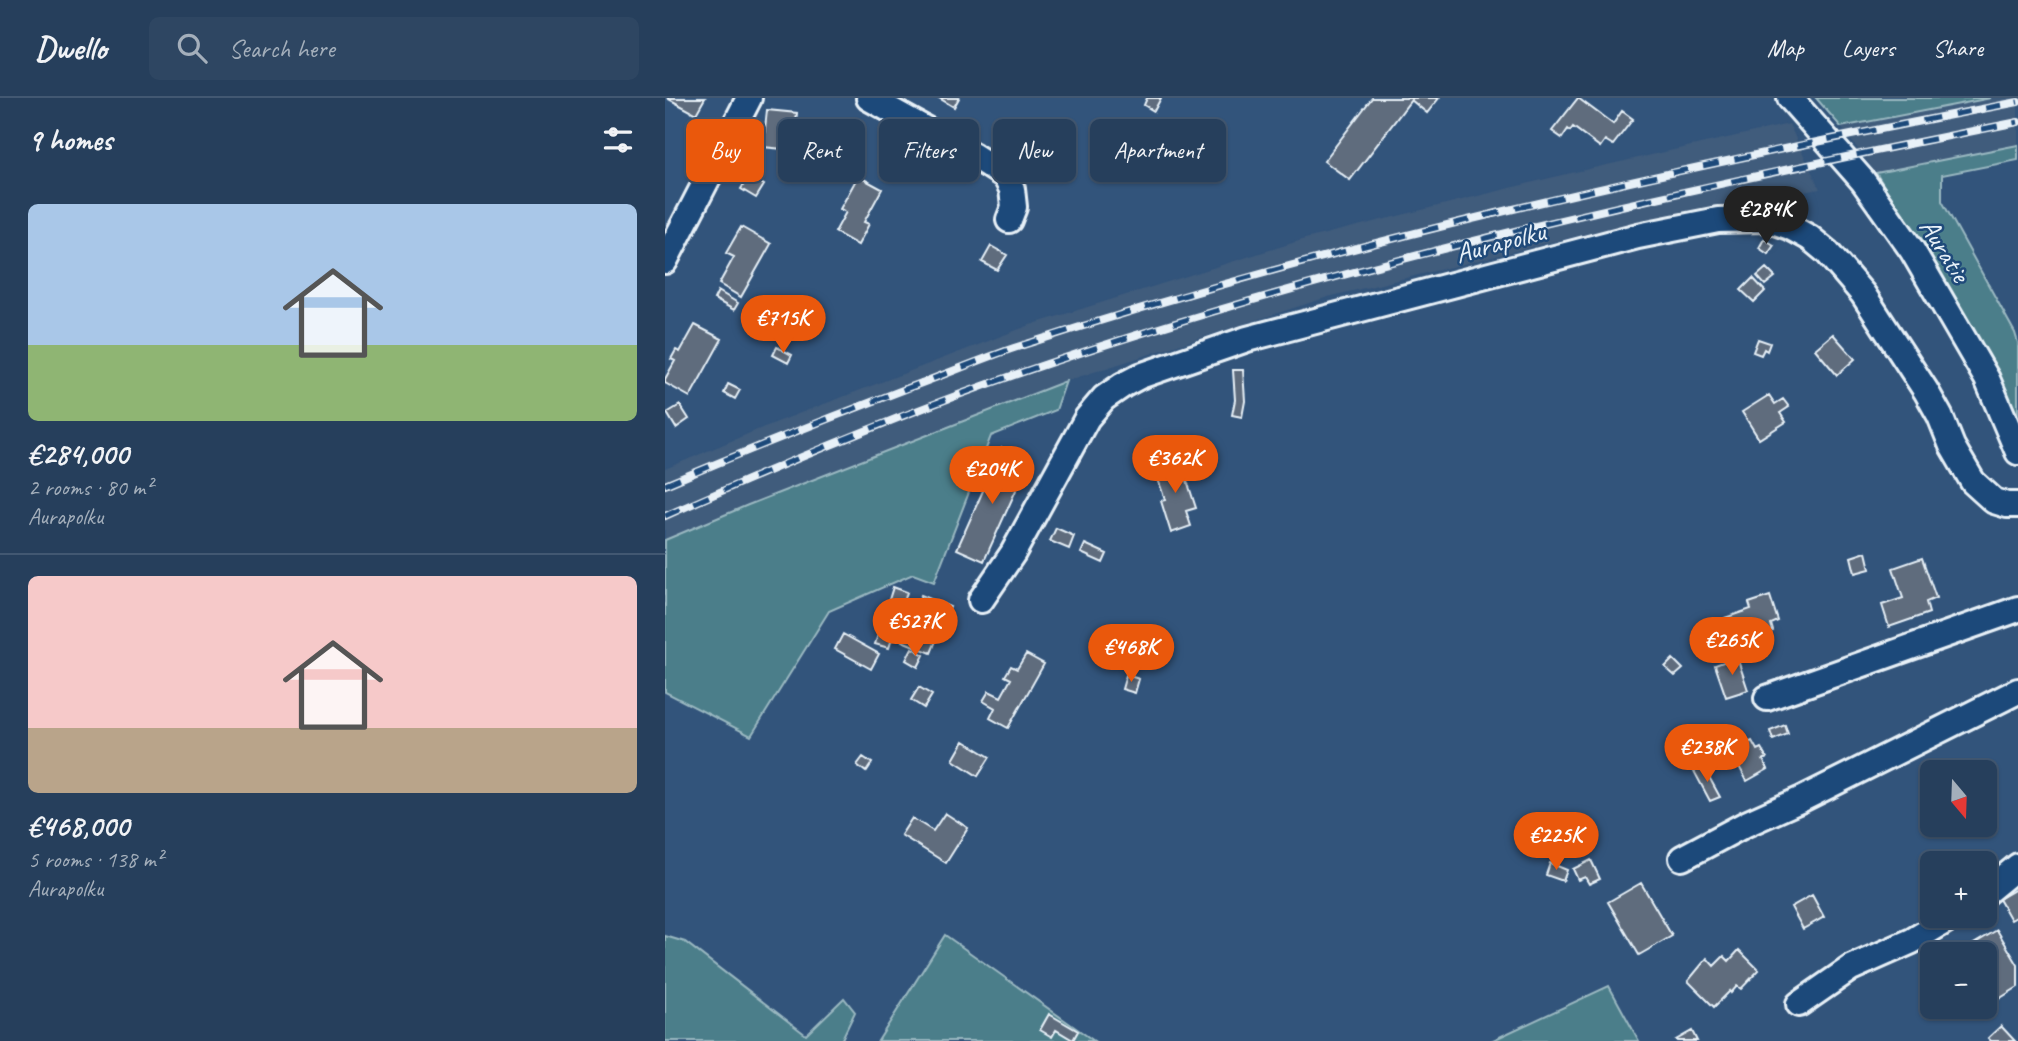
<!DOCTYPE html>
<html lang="en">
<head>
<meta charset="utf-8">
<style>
  :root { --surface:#263f5c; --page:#2e4662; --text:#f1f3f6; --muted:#a4afbb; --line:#425872; --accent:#ea580c }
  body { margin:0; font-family:Caveat,sans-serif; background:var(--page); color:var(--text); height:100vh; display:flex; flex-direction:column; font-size:26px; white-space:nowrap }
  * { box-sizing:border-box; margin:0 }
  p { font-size:23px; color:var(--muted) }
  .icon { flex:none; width:38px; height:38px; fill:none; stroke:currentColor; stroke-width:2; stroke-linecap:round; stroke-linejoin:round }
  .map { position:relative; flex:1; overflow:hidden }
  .panel { display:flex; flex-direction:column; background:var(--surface); width:665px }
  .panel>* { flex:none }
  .hud { position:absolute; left:21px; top:21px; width:665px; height:63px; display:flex; gap:14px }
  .needle { width:46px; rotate:161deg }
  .controls { position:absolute; left:1255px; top:662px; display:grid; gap:14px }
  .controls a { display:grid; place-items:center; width:77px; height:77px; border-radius:10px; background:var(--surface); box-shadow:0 2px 5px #0004,0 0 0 2px var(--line); font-size:35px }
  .price { position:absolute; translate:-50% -60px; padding:0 16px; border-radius:24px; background:var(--accent); color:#fff; font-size:23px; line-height:46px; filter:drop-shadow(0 2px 4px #0008) }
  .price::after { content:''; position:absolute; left:50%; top:42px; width:21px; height:16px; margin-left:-10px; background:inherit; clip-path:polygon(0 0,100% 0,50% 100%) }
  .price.current { background:#222; color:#fff }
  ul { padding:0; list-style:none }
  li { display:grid; align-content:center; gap:14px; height:371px; padding:0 28px }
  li+li { border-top:2px solid var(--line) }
  li span { display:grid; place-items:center; height:217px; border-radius:10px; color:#555 }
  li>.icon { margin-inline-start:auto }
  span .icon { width:126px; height:126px; fill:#fffc; stroke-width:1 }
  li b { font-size:30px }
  h2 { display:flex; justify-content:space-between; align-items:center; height:84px; padding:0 28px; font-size:30px }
  .chip { padding:0 24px; border-radius:10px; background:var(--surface); box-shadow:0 2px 5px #0004,0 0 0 2px var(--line); font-size:24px; line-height:63px }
  .chip.current { background:var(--accent); color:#fff }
  header { display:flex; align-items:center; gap:42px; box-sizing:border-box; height:98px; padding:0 35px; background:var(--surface); border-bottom:2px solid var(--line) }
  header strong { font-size:33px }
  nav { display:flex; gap:38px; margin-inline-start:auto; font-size:24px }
  .search { width:490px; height:63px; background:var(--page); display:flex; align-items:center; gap:18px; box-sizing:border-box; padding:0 24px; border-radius:10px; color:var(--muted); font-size:26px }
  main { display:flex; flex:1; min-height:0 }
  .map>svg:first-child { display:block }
</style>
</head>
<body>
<header>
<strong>Dwello</strong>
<div class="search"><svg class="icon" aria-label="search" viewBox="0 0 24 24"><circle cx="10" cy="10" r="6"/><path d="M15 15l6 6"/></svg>Search here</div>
<nav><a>Map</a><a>Layers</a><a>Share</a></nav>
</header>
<main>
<section class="panel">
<h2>9 homes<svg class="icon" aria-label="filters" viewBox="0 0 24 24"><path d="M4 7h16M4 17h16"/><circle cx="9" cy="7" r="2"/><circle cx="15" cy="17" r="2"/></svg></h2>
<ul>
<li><span style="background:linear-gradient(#a9c7e8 65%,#8fb573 0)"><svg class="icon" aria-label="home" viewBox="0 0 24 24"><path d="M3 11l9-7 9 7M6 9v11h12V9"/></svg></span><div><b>€284,000</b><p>2 rooms · 80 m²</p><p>Aurapolku</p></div></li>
<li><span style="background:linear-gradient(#f6c9c9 70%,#b9a48a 0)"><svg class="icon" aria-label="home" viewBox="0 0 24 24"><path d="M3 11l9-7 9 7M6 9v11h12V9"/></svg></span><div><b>€468,000</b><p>5 rooms · 138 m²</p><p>Aurapolku</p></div></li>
</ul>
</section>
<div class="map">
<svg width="1353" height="943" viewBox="0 0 1353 943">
  <rect width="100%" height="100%" fill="#32547b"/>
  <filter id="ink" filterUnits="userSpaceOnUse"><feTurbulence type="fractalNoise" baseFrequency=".0143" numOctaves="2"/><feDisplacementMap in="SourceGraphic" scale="14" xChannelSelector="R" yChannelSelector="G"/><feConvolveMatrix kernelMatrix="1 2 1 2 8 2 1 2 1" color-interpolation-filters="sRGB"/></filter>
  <g filter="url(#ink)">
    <path fill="#3f5b7c" d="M1326,0H1353V47L1211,75L1176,29Z
      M1124,26L1155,91L929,134L663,199L401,283L83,407L0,442V371L99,329L365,227L640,141L897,77Z"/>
    <path fill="#4c7e8a" stroke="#9ab8c1" stroke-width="2" d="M1151,0H1326L1176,29Z
      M1353,47V62L1277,77V103L1350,235L1353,245V326L1234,112L1211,75Z
      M401,283L391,312L326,338L269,484L248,476L164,513L86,638L0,594V442L83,407Z
      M280,837L429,943H213Z
      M0,838L20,844L141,937L179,900L190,914L176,943H0Z
      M944,888L974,943H826Z"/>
    <path fill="#5e6c7d" stroke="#e8f1f8" stroke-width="2" d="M2,0H40L31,16Z
      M274,0H294L289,9Z
      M482,0H496L489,13L479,7Z
      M707,0H774L762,15L746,2L685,82L659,63Z
      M913,0L948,26L957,13L968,21L948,47L940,42L935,49L908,29L905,33L903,31L897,40L887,33Z
      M102,12L132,15L128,52L98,49Z
      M84,78L99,87L91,100L76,91Z
      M193,78L217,91L199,124L204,126L193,147L170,134L181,114L175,111Z
      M76,129L106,146L76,199L54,186L69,159L61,155Z
      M1099,141L1109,147L1103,156L1094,150Z
      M326,148L342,157L332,172L317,164Z
      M1101,170L1110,179L1100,187L1092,178Z
      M1088,180L1100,193L1089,204L1076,192Z
      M53,193L73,205L69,212L49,201Z
      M30,227L57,241L25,299L0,285V281L10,263L6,261L11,252L15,254Z
      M1168,236L1190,261L1172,277L1150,251Z
      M1093,241L1105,245L1102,253L1099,251L1096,257L1088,254Z
      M112,249L127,257L123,265L108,257Z
      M568,272H578L580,303L577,319L567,317L570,302Z
      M63,286L75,292L70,301L59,295Z
      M1104,297L1110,306L1118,301L1124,309L1115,315L1121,324L1094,341L1077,314Z
      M15,307L24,321L11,330L2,315Z
      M337,350L351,356L348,364L361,370L319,463L292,451Z
      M515,361L531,410L521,413L526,428L506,435L496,403L500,402L489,369Z
      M391,430L409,438L404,451L385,443Z
      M420,446L442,456L438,465L416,455Z
      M1201,454L1205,471L1190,475L1186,459Z
      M1257,460L1271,500L1261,504L1264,515L1224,529L1217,507L1238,500L1228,470Z
      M228,489L242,494L224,550L210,546Z
      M256,497L285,509L266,555L237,543Z
      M1105,498L1113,523L1106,526L1108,533L1095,538L1097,544L1084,549L1082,542L1068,546L1060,520L1086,511L1084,505Z
      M178,536L214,556L206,571L170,551Z
      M247,550L259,557L253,569L241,562Z
      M361,556L379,566L343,630L325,620L330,610L318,603L324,593L336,599L346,581L340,578L346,568L352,571Z
      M1072,559L1083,592L1061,599L1050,567Z
      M1008,561L1018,571L1010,578L1000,569Z
      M461,577L474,581L470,595L457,591Z
      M254,589L267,597L259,610L246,602Z
      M1120,627L1123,636L1108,642L1105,633Z
      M299,643L325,659L313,678L288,662Z
      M1087,643L1092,652L1096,650L1102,660L1098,662L1103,671L1082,683L1066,654Z
      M198,659L207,665L201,674L192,667Z
      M1038,668L1055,699L1045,703L1029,673Z
      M280,715L303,730L281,765L236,737L247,720L268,733Z
      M926,762L935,781L924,786L920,779L913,782L908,771Z
      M885,765L902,772L898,783L881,777Z
      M976,785L1007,838L974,857L943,804Z
      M1353,790V818L1346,822L1334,801Z
      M1147,797L1159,819L1138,831L1126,809Z
      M1332,832L1353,867V889L1321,909L1320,856H1292Z
      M1074,852L1094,872L1076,891L1072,888L1066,895L1065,893L1049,909L1023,883L1042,860L1049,868L1059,858L1064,863Z
      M384,916L413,933L408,942L391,932L387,939L375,932Z
      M1336,928L1350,943H1326L1323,940Z
      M1027,933L1032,943H1012L1011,942Z"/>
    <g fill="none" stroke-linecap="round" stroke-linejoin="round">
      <defs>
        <path id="minor" d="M204,0L309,58L340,78L347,91L349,109L344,122
          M1125,0L1198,83L1247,152L1322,281L1353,354
          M0,163L84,0
          M316,502L348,455L422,320L439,300L458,287L475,278L582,241L973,138L1053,122L1102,121L1125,129L1145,140L1162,154L1198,196L1261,293L1275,318L1287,348L1308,384L1329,403L1342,407H1353
          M1102,600L1353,511
          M1017,760L1081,726L1137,701L1353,593
          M1320,795L1353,768
          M1134,906L1186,870L1247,843L1290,817"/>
      </defs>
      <use href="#minor" stroke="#e8f1f8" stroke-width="30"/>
      <use href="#minor" stroke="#1f4a7a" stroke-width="24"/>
      <defs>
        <path id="rail" d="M0,387C81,353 161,321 243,290C279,277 314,262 349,250C677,143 1015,69 1353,4
          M0,418C117,366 235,316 355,275C680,164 1017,91 1353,24"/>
      </defs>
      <use href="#rail" stroke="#e8f1f8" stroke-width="8"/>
      <use href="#rail" stroke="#1f4a7a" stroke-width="5" stroke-dasharray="16" stroke-linecap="butt"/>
    </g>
  </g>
  <g text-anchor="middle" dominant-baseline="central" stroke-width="5" stroke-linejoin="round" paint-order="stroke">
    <g font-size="28" fill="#e8f1f8" stroke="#1f4a7a">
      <text transform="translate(835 144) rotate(-15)">Aurapolku</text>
      <text transform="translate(1280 152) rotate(58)">Auratie</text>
    </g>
  </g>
</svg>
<div class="controls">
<a><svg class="needle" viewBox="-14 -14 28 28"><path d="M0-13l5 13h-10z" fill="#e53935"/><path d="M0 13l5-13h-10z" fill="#a4afbb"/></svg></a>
<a>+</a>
<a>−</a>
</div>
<b class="price current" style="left:1101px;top:148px">€284K</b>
<b class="price" style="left:118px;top:257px">€715K</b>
<b class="price" style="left:510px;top:397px">€362K</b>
<b class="price" style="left:327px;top:408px">€204K</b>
<b class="price" style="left:250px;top:560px">€527K</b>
<b class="price" style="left:1067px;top:579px">€265K</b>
<b class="price" style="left:466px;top:586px">€468K</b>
<b class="price" style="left:1042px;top:686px">€238K</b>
<b class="price" style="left:891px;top:774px">€225K</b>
<div class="hud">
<a class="chip current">Buy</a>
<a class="chip">Rent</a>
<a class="chip">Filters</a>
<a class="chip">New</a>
<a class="chip">Apartment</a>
</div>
</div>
</main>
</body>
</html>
